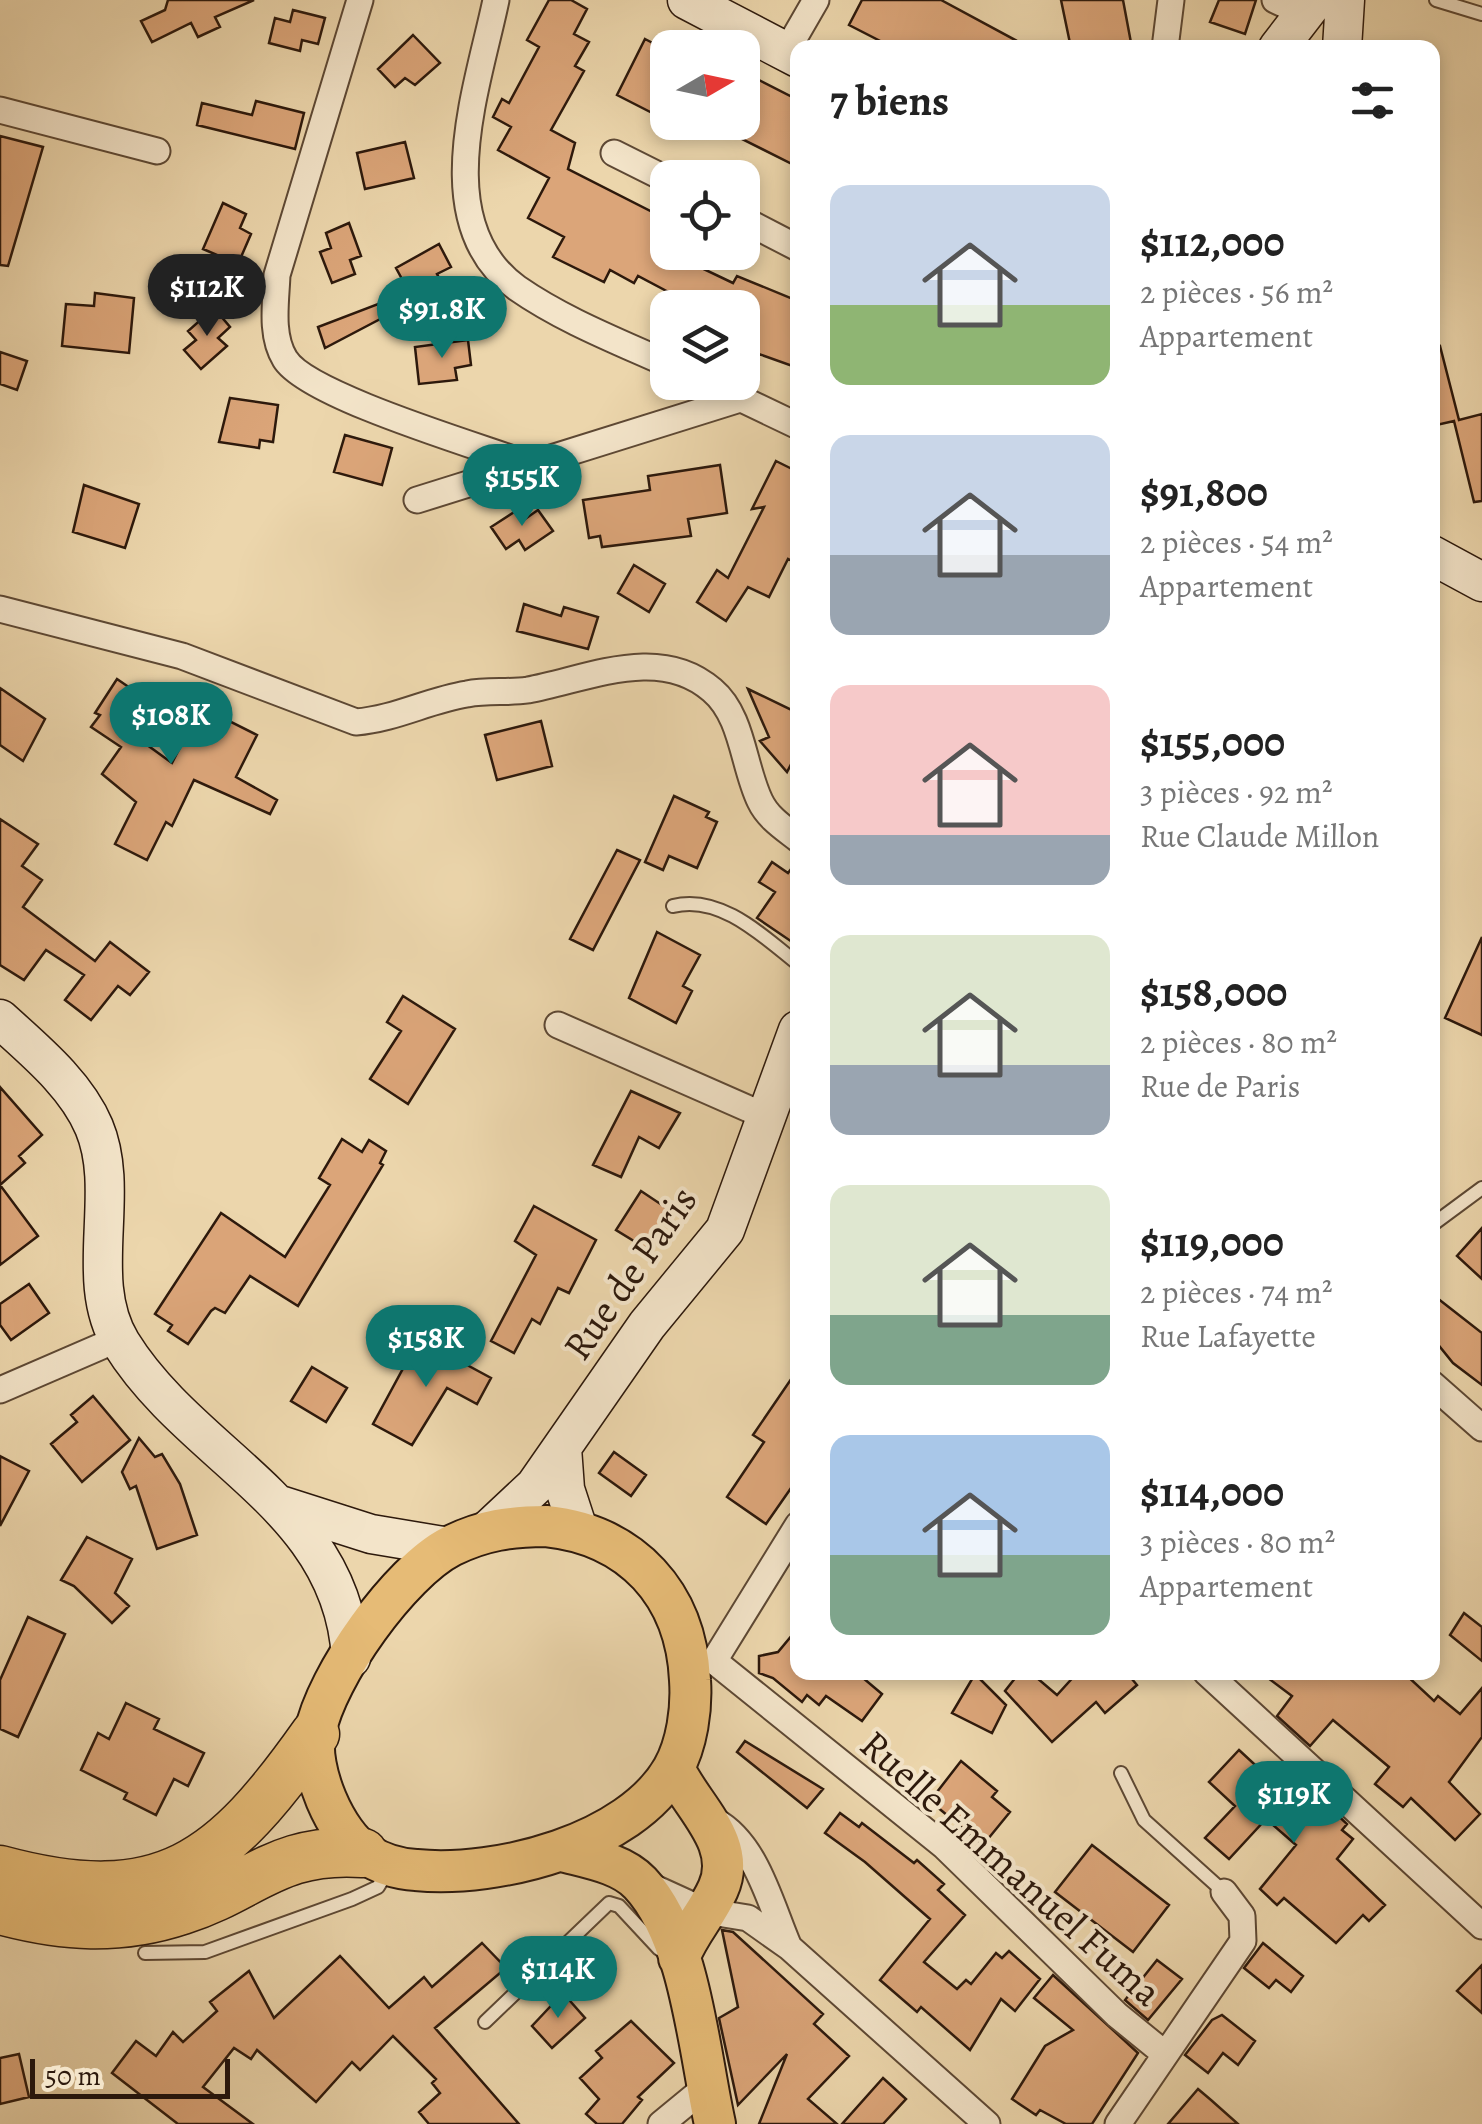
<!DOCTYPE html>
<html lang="fr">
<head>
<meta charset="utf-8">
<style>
  :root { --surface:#fff; --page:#f6f6f6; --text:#222; --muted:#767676; --accent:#0f766e }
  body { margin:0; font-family:Alegreya,serif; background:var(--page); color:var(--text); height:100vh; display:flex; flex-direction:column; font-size:38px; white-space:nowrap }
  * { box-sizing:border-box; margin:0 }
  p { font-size:32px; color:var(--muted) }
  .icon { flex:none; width:55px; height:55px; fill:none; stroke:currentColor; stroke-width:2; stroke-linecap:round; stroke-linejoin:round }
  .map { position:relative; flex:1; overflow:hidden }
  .drawer { position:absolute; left:790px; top:40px; width:650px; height:1640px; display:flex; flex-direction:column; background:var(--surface); border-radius:20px; box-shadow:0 5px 15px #0003 }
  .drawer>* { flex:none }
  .needle { width:65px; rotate:81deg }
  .controls { position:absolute; left:650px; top:30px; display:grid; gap:20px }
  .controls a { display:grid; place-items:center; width:110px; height:110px; border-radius:20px; background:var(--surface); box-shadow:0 5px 15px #0003; font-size:50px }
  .scale { position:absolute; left:30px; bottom:25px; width:200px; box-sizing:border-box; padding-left:10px; border:5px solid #2d190c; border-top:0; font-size:28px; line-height:35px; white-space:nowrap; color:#2d190c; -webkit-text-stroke:8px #f3e4c9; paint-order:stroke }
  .price { position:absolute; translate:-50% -85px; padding:0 22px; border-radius:35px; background:var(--accent); color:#fff; font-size:32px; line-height:65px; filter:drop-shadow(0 2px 5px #0008) }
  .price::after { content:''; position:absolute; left:50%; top:60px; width:30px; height:22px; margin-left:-15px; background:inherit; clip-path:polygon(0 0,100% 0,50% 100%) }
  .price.active { background:#222; color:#fff }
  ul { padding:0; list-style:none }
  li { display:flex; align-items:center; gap:30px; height:250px; padding:0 40px }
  li span { display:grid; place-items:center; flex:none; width:280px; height:200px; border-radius:20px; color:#555 }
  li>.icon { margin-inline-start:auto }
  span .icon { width:120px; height:120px; fill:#fffc; stroke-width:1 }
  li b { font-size:42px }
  h2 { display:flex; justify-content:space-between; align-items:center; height:120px; padding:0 40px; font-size:42px }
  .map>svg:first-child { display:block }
</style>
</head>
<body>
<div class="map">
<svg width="1482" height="2124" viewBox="0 0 1482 2124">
  <rect width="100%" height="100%" fill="#ecd6ac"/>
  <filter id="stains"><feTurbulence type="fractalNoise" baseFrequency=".002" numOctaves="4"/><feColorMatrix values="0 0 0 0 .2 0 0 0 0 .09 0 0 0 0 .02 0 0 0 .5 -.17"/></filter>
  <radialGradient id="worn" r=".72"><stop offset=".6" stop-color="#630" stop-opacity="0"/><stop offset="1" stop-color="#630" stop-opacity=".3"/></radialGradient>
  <path fill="#dba579" stroke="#2d190c" stroke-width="2.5" d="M168,0H254L215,17L220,27L198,37L191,23L152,42L141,21L165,10Z
    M549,0H571L587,9L574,34L589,42L575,66L584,71L551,130L575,143L568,169L668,220V252L733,283L737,276L798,301V368L759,354L745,382L742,308H668L674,295L638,276L634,283L610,270L604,282L553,257L564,237L528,218L549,178L498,150L511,127L493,117L502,99L509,103L539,47L527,40Z
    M862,0H941L1030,48H894L849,25Z
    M1061,0H1123L1132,48H1071Z
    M1219,0H1256L1245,34L1210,22Z
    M293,10L325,18L318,44L302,40L300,51L269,43L275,18L290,22Z
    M413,35L440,63L415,85L405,78L395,87L378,69Z
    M645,39L668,51V121L617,95Z
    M755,78L798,100V167L708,122H742V102Z
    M256,101L304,113L295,149L197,125L202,103L252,115Z
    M0,136L43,147L8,266L0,265Z
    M405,142L414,178L365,189L357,153Z
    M223,203L246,214L240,228L251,234L238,264L203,249Z
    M349,223L361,256L350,260L355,274L332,283L320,252L331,248L326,233Z
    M439,244L451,267L437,274L443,285L414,301L396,268Z
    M95,293L134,298L129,353L62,346L66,304L94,306Z
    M378,304L384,317L325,348L318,327Z
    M214,308L230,327L218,338L227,346L201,369L184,350L196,340L188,331Z
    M468,340L471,365L455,368L457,380L419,384L415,347Z
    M1440,346L1459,420L1482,414V501L1474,502L1454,421L1432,426V347Z
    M0,352L27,361L17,390L0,384Z
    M230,398L278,405L273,442L260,440L259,448L219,442Z
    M345,435L392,448L382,485L334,472Z
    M776,461L798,472V564L788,559L769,597L748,587L726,621L697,602L717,570L728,578L764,507L752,509Z
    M720,465L727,513L688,519L691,536L602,547L600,536L589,538L583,500L650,490L648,476Z
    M84,485L139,504L125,548L73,532Z
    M519,509L525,519L538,510L553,531L525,550L519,540L506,549L491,527Z
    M634,565L665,584L649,612L618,593Z
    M524,604L561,616L564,607L598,617L588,649L517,631Z
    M117,679L152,703L128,739L132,734L172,763L198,712L214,720L217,715L257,735L236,777L277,800L270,814L194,780L172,826L166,822L147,860L115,844L136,802L102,774L121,747L91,727L100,715L95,713Z
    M0,688L45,719L23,761L0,745Z
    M748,689L798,713V751L787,772L760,741L769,737Z
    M541,721L552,766L497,780L485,735Z
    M674,796L709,812L706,817L717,822L697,868L669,856L663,870L645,862Z
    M0,819L38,844L22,866L42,880L23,907L95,961L110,942L149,972L130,995L118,986L91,1020L65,1000L84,975L46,950L24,980L0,965Z
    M617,850L640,860L593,950L570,939Z
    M798,860V946L757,918L775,892L759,882L772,862L788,873Z
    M657,932L700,955L683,986L692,991L676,1023L629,998Z
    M1482,937V1035L1445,1018Z
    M403,996L455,1029L408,1104L370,1079L401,1031L387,1022Z
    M0,1087L42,1135L19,1156L25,1163L0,1185L38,1236L0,1265Z
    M631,1091L680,1113L659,1148L639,1137L621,1177L593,1165Z
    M342,1139L362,1152L369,1140L386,1151L380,1163L383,1165L298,1306L250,1276L225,1313L215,1308L211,1311L188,1344L168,1331L172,1325L155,1314L221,1213L285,1257L330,1185L319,1178Z
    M641,1191L671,1211L647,1249L616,1230Z
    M534,1206L596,1240L569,1293L558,1288L540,1324L532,1319L514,1353L491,1341L536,1255L515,1241Z
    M1482,1228V1279L1457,1256Z
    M29,1284L49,1313L11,1340L0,1325V1304Z
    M1432,1294L1482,1333V1385L1453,1363L1432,1337Z
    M419,1339L491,1378L477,1404L447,1388L412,1445L373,1424Z
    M312,1367L347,1388L326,1422L291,1401Z
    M798,1369V1478L766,1524L727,1497L764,1442L753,1435Z
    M93,1396L130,1440L82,1482L51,1444L77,1422L71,1415Z
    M139,1438L155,1457L162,1454L180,1484L197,1535L157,1549L136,1486L130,1489L122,1472Z
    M614,1452L646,1475L631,1496L599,1473Z
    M0,1456L29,1471L0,1526Z
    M87,1537L132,1559L115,1593L129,1606L112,1623L74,1586L61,1580Z
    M1464,1613L1482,1627V1661L1450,1635Z
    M28,1617L65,1634L18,1737L0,1729V1680Z
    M798,1628V1672H856L882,1694L862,1721L826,1696L819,1705L807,1695L802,1702L773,1678L759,1673V1656L778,1652Z
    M1020,1672H1030L1057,1695L1078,1672H1126L1137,1685L1105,1713L1096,1702L1052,1742L1005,1691Z
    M1260,1672H1403L1434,1701L1438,1696L1460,1714L1482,1688V1737L1449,1782L1480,1814L1455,1840L1411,1798L1403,1807L1375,1784L1389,1767L1333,1720L1310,1746L1277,1716L1292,1696Z
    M975,1674L1006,1705L992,1733L952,1713Z
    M126,1703L159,1719L154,1729L204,1753L188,1786L174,1779L156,1815L124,1799L127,1793L81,1770L98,1733L109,1739Z
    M745,1741L823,1789L807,1808L737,1752Z
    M1239,1750L1267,1776L1274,1767L1325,1812L1329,1807L1347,1824L1342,1830L1353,1839L1337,1859L1385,1905L1369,1921L1363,1915L1336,1943L1284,1898L1277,1905L1260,1889L1296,1845L1266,1819L1229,1859L1205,1838L1235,1806L1209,1782Z
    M961,1761L997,1791L992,1797L1010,1812L983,1845L930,1801Z
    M840,1813L859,1827L862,1823L914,1863L917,1860L944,1884L938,1890L965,1915L924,1962L957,1989L966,1980L971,1984L996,1953L1002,1958L1009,1951L1040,1979L1015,2011L1001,1999L970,2050L921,2007L917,2012L880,1980L930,1919L865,1862L825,1833Z
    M1092,1845L1169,1905L1133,1952L1055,1892Z
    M722,1930L733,1932L823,2014L814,2024L849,2056L808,2099L837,2124H759L787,2054L738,2105L719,2018L738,2007Z
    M482,1943L506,1968L435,2028L519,2124H429L419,2112L440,2093L432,2083L436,2079L393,2036L360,2070L352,2062L316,2102L257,2050L251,2059L234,2048L203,2087L253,2124H178L112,2073L136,2041L156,2056L173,2032L183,2042L217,2011L210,2002L249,1971L274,2018L340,1956L389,2008L424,1977L432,1987Z
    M1263,1943L1303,1976L1291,1992L1276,1980L1269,1988L1244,1968Z
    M1157,1960L1182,1979L1148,2020L1125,2000Z
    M1482,1965V2013L1457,1991Z
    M1053,1975L1138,2053L1092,2124H1066L1040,2110L1036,2115L1012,2099L1045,2046L1073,2030L1034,1998Z
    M563,1993L585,2018L552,2048L532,2026Z
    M1222,2015L1255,2041L1238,2065L1223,2053L1208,2073L1185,2055L1212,2020Z
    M631,2021L674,2063L638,2097L642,2100L622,2124H597L586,2114L599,2099L580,2078L602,2058L596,2051Z
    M19,2054L29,2097L0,2104V2058Z
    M883,2078L906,2099L883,2124H842Z
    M1198,2089L1211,2100L1238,2124H1168Z"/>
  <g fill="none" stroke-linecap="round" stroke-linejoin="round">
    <defs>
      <path id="lane" d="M1436,0L1482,14
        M673,906C720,894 763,936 798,964
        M1432,1225L1482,1188
        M1121,1773L1144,1820L1224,1892
        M145,1953L205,1952L352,1899L378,1887L387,1872
        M485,2022L609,1903L619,1906L659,1949"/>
      <path id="street" d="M360,0L277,275C276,301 270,335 285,359C307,396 482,447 530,465
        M496,0C478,87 427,223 517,288C563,320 617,341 668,364
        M1275,0L1305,14
        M1165,48L1171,0
        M786,52L816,0
        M0,110L157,151
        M614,153L668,180
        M742,219L798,248
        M706,382L798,426
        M417,500L740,399
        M0,609L182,656L356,722C395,719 429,700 467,694C487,690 508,693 528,690C588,679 659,644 712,690C743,716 743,766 760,801C768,818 784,828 798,839
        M558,1025L765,1116
        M1432,1384L1482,1428
        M0,1390L118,1339
        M714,1661L944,1846L1117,2015L1165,2054
        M714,1661L798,1525
        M1206,1672L1482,1926
        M715,1821C757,1844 771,1906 789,1947
        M648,1885L705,1911L748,1918L789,1947L987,2124
        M661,2124L706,2087
        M1118,2124L1243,1941L1242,1916L1224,1892"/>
      <path id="secondary" d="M687,0L798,58
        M1278,48L1315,0
        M1342,48L1345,0
        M1432,555L1482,582
        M0,1019C34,1050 76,1084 94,1127C122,1193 82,1280 121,1343C192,1458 343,1507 351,1658
        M562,1448L565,1489L578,1529
        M277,1504L371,1534L449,1547
        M488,1530L535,1486L647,1325L725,1230L798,1030"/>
      <path id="primary" d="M546,1526C632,1535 686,1594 690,1680C692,1709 687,1744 673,1769C630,1844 498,1878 416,1870C399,1869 381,1864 366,1854C335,1834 308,1769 315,1733C326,1676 400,1572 451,1546C483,1530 512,1526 546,1526Z
        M674,1768C690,1805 739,1843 718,1889C707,1914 689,1932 679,1958
        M562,1851C588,1858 621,1863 640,1883C691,1937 699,2053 715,2124"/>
      <path id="highway" d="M0,1870C163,1914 223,1864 315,1734
        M0,1910C63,1927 119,1931 182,1910C254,1887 276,1847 363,1853"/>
    </defs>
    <use href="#lane" stroke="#5d4834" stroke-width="16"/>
    <use href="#street" stroke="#5d4834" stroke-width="29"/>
    <use href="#secondary" stroke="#2d190c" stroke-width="41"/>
    <use href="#primary" stroke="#2d190c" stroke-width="44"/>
    <use href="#highway" stroke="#2d190c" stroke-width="51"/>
    <use href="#lane" stroke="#f3e4c9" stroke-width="12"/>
    <use href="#street" stroke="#f3e4c9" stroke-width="25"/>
    <use href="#secondary" stroke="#f3e4c9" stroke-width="38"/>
    <use href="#primary" stroke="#e6bb76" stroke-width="40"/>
    <use href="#highway" stroke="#e6bb76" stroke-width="48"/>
  </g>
  <g text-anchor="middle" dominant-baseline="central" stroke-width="8" stroke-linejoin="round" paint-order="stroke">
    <g font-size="40" fill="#2d190c" stroke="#f3e4c9">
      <text transform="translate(630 1273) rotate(-55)">Rue de Paris</text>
      <text transform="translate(1011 1868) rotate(42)">Ruelle Emmanuel Fuma</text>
    </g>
  </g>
  <rect width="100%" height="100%" filter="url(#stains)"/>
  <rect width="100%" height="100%" fill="url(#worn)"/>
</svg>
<div class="controls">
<a><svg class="needle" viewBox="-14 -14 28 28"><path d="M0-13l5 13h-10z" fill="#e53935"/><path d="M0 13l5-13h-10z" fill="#767676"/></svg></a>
<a><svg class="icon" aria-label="locate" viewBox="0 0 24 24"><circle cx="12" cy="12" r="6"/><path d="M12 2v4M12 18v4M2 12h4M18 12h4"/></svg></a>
<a><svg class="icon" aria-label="layers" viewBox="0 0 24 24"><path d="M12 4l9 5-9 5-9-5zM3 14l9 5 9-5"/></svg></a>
</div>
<div class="scale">50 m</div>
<b class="price active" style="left:207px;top:339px">$112K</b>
<b class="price" style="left:442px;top:361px">$91.8K</b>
<b class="price" style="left:522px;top:529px">$155K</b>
<b class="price" style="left:171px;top:767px">$108K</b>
<b class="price" style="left:426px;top:1390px">$158K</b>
<b class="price" style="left:1294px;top:1846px">$119K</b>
<b class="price" style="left:558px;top:2021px">$114K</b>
<section class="drawer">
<h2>7 biens<svg class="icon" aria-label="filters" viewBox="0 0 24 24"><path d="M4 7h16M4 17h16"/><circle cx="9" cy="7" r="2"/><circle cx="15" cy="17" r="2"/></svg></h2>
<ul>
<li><span style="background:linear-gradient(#c9d6e8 60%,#8fb573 0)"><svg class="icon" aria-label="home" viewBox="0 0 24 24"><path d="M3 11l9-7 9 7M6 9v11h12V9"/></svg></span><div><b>$112,000</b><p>2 pièces · 56 m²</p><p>Appartement</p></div></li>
<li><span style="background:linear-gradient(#c9d6e8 60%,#9aa5b1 0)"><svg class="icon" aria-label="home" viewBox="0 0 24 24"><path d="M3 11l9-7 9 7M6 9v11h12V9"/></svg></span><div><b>$91,800</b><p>2 pièces · 54 m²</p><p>Appartement</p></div></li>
<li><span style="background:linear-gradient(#f6c9c9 75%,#9aa5b1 0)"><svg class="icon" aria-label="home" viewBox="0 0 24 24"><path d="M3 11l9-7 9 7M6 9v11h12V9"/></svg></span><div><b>$155,000</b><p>3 pièces · 92 m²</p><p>Rue Claude Millon</p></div></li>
<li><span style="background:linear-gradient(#dfe7d0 65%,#9aa5b1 0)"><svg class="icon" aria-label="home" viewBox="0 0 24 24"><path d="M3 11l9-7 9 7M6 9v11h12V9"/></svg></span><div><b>$158,000</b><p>2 pièces · 80 m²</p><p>Rue de Paris</p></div></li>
<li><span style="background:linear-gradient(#dfe7d0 65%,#7fa58c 0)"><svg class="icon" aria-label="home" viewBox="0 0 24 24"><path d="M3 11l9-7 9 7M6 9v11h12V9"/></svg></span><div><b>$119,000</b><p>2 pièces · 74 m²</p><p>Rue Lafayette</p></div></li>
<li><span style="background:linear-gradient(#a9c7e8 60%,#7fa58c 0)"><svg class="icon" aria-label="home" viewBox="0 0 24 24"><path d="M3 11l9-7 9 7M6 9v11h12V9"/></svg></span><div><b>$114,000</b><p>3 pièces · 80 m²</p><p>Appartement</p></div></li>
</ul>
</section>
</div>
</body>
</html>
